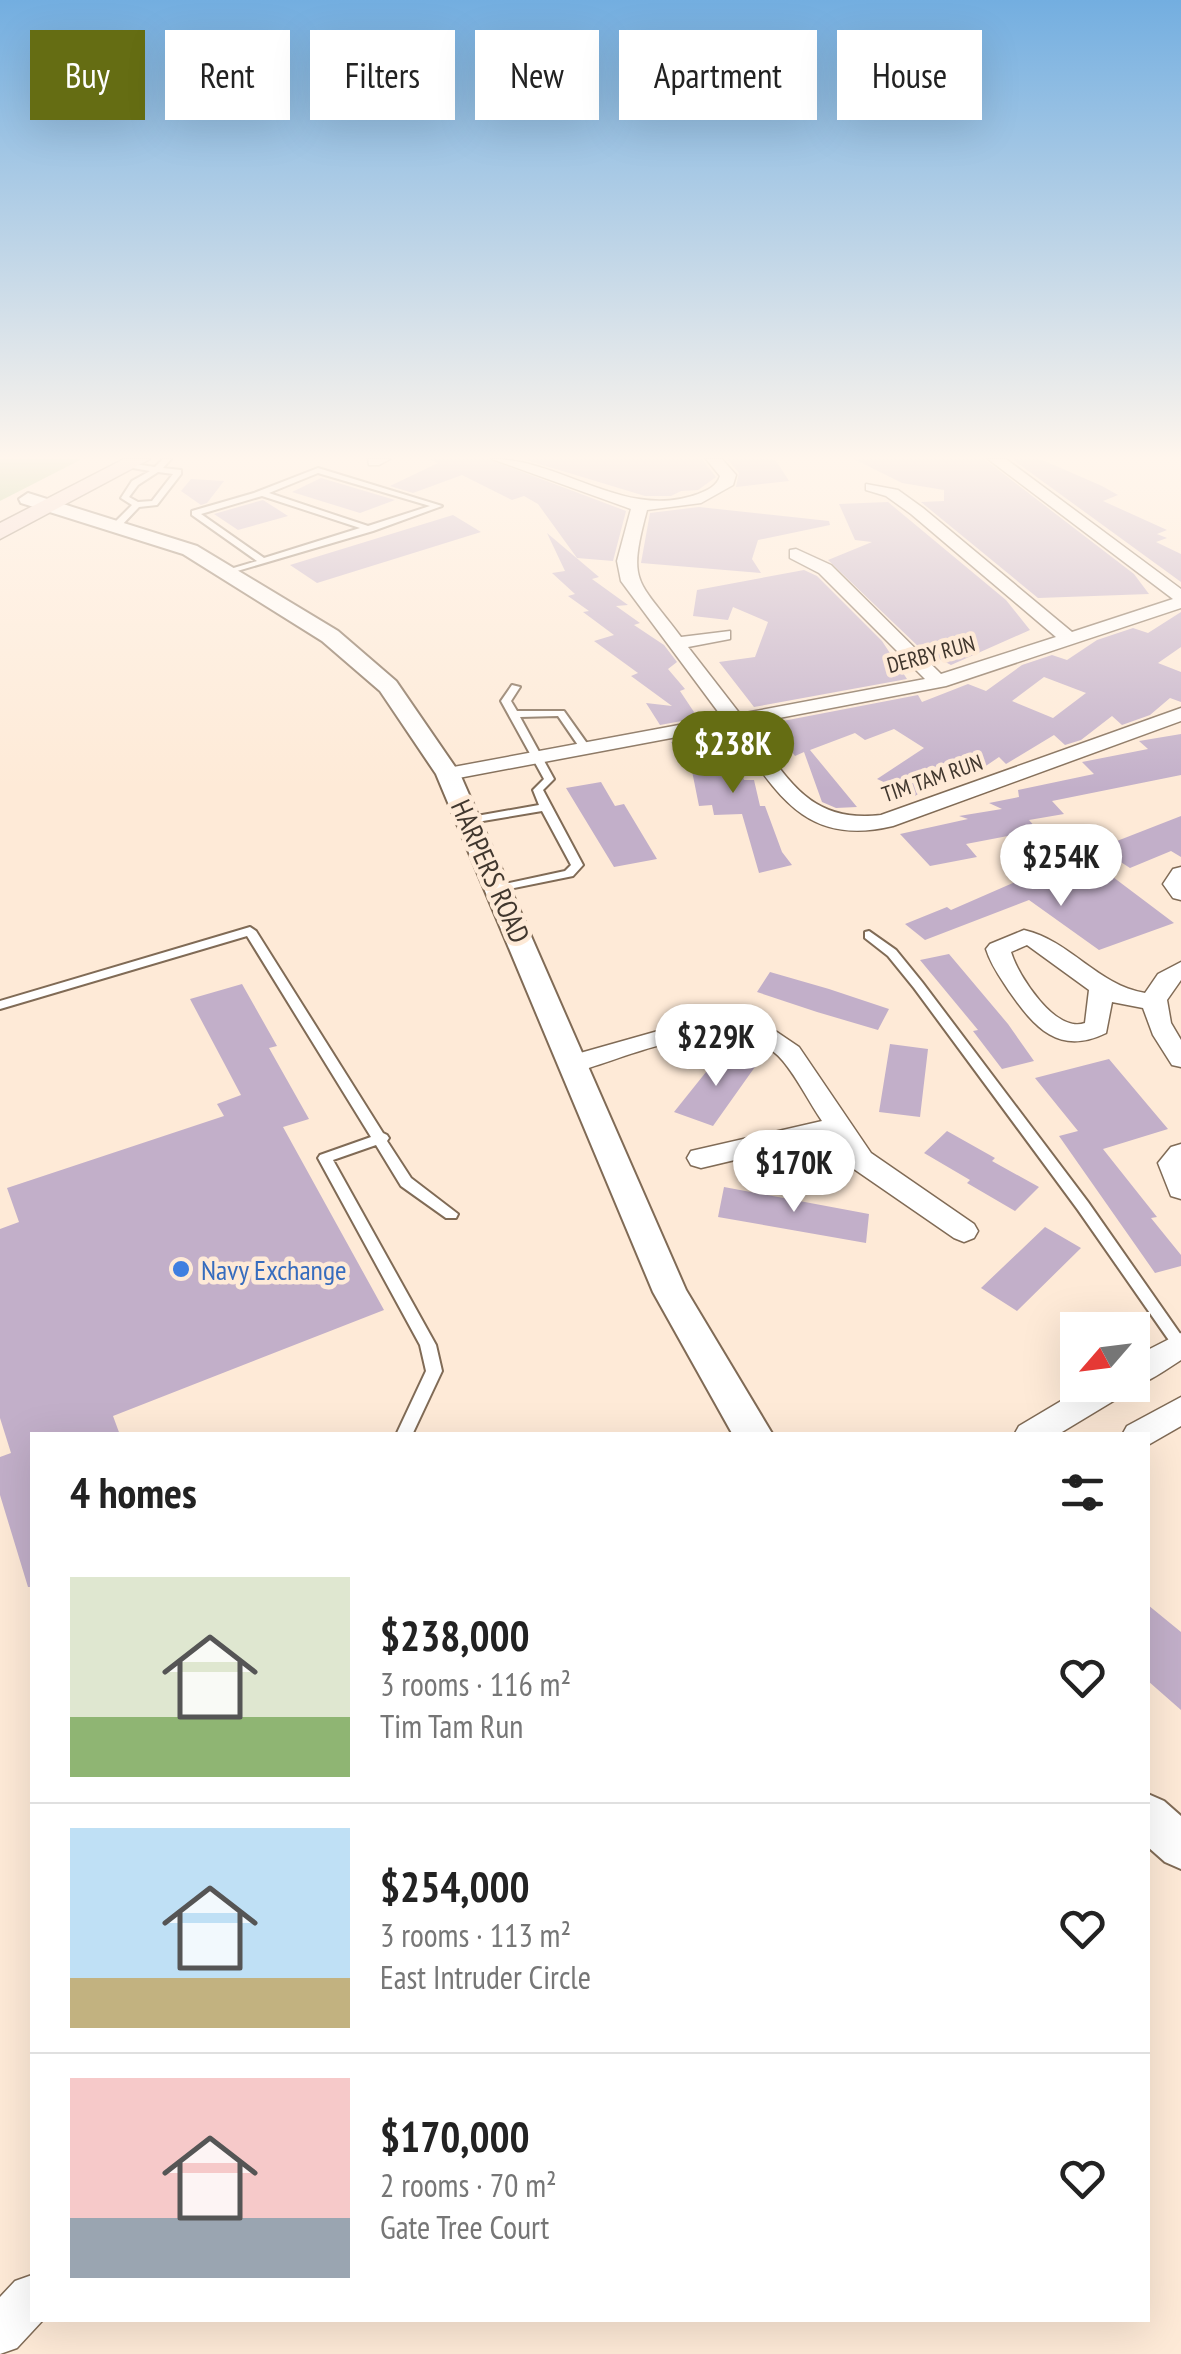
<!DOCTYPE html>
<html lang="en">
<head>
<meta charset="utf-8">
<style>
  :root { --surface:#fff; --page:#f6f6f6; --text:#222; --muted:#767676; --line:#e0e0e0; --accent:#656d13 }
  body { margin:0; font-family:"PT Sans Narrow",sans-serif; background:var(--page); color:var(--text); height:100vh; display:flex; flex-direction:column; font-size:38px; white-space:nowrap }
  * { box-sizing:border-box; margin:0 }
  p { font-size:32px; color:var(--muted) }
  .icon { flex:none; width:55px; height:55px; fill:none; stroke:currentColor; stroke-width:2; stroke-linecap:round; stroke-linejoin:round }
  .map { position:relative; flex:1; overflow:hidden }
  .drawer { position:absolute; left:30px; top:1432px; width:1120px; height:890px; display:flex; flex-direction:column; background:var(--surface); border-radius:0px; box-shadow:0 10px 40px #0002 }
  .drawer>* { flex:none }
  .hud { position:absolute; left:30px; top:30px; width:1122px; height:90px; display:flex; gap:20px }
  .needle { width:65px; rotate:242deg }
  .fabs { position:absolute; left:1060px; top:1312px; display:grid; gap:20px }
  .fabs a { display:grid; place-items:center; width:90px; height:90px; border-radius:0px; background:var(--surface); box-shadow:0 10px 40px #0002; font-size:50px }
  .price { position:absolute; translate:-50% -85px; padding:0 22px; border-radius:35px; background:#fff; color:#222; font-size:32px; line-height:65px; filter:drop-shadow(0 2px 5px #0008) }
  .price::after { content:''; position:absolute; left:50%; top:60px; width:30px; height:22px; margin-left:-15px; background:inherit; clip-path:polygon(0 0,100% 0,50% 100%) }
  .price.on { background:var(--accent); color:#fff }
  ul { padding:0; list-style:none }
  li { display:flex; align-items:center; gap:30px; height:250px; padding:0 40px }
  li+li { border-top:2px solid var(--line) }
  li span { display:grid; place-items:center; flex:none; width:280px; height:200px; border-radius:0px; color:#555 }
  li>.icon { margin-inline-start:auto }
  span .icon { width:120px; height:120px; fill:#fffc; stroke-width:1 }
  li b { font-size:42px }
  h2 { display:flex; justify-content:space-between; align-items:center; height:120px; padding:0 40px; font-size:42px }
  .tag { padding:0 35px; border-radius:0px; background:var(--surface); box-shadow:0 10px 40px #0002; font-size:35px; line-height:90px }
  .tag.on { background:var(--accent); color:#fff }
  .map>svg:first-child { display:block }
</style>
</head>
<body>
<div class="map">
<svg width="1181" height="2354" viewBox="0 0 1181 2354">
  <rect width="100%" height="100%" fill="#feead7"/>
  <path fill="#a3c785" d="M0,459H82L0,501Z"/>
  <path fill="#c2afc9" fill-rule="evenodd" d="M429,459H488L626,511L613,561L577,558L538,504L524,496L512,500L462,475L413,493L390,486L438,463Z
    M523,459H702L716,477L698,490L681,491L671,496H645Z
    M727,459H775L789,481L736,487L739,473Z
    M854,459H984L1134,574L1149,594L1038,598L921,502L944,501V490L902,483Z
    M1012,459H1040L1102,486L1118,495L1103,501L1167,530L1157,534L1167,538L1156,542L1181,554V582Z
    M321,478L395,500L360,513L292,492Z
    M191,479L224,481L207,503L201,505L181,491Z
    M263,500L288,516L238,530L214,514Z
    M888,502L1006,600L1030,630L951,665L922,650L828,560L872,542L855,540L839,504Z
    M699,507L829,521L830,525L758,540L752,559L761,573L641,563L650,513Z
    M453,515L481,532L317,583L290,565Z
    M547,533L599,577L592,579L628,605L616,606L640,623L634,625L664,645L677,662L668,669L685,689L680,691L698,718L660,725L646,703L672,706L631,676L638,673L594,641L614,635L583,612L589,611L568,596L575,594L552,573L565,571Z
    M804,570L817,576L882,641L907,679L754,707L719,662L755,657L768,622L733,607L728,620L693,616L697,590Z
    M1181,612V647L1158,663L1181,672V702L1170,698L1150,715L1122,725L1112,716L1081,740L1065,745L1054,735L1006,764L999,757L974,774L968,767L945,783L938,780L915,796L877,779L924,748L894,729L865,740L855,733L810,750L857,807L836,808L822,802L804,752L795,756L788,747L775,749L757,726L918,695L922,702L968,684L986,691L1022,665L1052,655L1067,660L1097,640L1133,628L1148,633ZM1044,677L1086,693L1053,718L1012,701Z
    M1181,734V775L1052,801L1064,814L1029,820L1036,828L1011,833L1013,835L966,844L977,857L930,866L900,834L968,819L959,816L1002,809L989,803L1019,797L1018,790L1094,774L1082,762L1148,749L1139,741Z
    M709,735L712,740L723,738L738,757L744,780H754L760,806H765L782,852L792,865L759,873L742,814L714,815L712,805L699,806L688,751L678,752L671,742Z
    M601,782L615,806L624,804L657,859L614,867L566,788Z
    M1181,816V857L1171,851L1130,868L1099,848Z
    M1101,868L1174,923L1099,950L1029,900L925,940L905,924L947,907L951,910L1029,876L1047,889Z
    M949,954L1008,1024L1034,1061L1002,1069L973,1031L978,1030L920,960Z
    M770,972L829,989L889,1009L878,1030L817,1012L757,992Z
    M242,984L277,1046L269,1048L309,1119L283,1127L384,1310L113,1416L120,1435H32V1587H28L0,1495V1457L11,1453L0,1418V1229L19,1222L7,1188L224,1116L217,1104L241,1095L190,999Z
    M890,1044L928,1049L920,1117L879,1112Z
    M722,1052L757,1064L713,1126L674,1112Z
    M1109,1059L1168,1129L1103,1149L1157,1217L1151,1218L1181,1255V1266L1155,1273L1059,1136L1078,1131L1035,1078Z
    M947,1131L995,1158L992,1161L1039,1187L1015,1211L967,1183L970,1180L924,1153Z
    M724,1187L869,1214L866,1243L718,1217Z
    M1045,1227L1081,1248L1017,1311L981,1288Z
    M1148,1605L1181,1632V1710L1148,1681Z"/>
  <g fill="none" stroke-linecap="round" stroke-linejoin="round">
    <defs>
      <path id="service" d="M163,459H171L163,468L181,470V474L157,505L139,507L121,526H115V522L132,505L121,498L132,481L150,471L127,467V463L155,467ZM158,472L173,474L152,501L138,502L129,497L138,485Z
        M318,468L442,506L373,531L227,574V570L257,561L192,515V511L254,493ZM318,473L430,506L368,526L269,493ZM262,496L360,528L264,558L201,514Z
        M512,685L520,687L511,701L517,711H564L591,749L582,751L558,716L520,717L554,779L543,790L583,865L573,876L499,891L493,888L495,886L565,871L571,865L542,811L471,823L466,820L471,817L539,805L533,790L544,779L501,701Z
        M250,927L256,931L383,1133L387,1135L389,1138L387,1141L411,1178L458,1214L456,1218H446L401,1186L376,1145L333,1160L436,1345L442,1371L412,1435H396L426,1371L420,1345L318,1158L320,1155L371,1137L247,936L0,1009V1001Z
        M869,931L896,950L922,982L1088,1202L1181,1335V1351L1175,1349L1078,1210L914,988L888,956L865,938V932Z"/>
      <path id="minor" d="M368,459H390L379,465H369Z
        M492,459C563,459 625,521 698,494C708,490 717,486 720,476L706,459H722L736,475L733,485L701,503L647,510C627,585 637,578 681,637L730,631V639L688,647L740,714L925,679L819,573L790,558V550L796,549L831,565L941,674L1056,637L911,514L886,496L866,490V484L898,490L923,508L1072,632L1173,599L988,459H1006L1181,589V608L946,686L747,724C787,776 807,824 881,815L1181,708V721L893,826C802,848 775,789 730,727L448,780L441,778L438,774L448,768L722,717L621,581L617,561L631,509Z
        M1181,867V900L1173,898L1163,884L1173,869Z
        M1024,930C1071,941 1097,985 1145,993L1158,974L1181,962V980L1167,1000L1171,1023L1181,1040V1067L1172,1065L1153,1035L1143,1008L1112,1002L1106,1033C1059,1056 1035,1028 1009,991C1000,977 991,965 986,949L990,944ZM1027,945L1089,990L1085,1023C1056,1034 1018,976 1011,952Z
        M704,1018L765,1024L799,1047L871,1153L974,1224L978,1231L974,1238L964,1242L954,1238L851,1167L832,1137L701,1168L691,1165L687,1158L691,1151L822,1121C809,1102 798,1079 783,1061C736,1005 633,1056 575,1072L562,1063L566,1057Z
        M1181,1144V1199L1171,1196L1158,1163L1171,1147Z
        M1181,1333V1360C1165,1370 1148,1384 1129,1386L1125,1394L1057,1435H1014L1019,1426L1088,1385H1132V1358Z
        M1181,1397V1426L1148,1445V1435H1122L1127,1426Z
        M32,2275V2320H43L17,2348L0,2354V2297L15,2281Z"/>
      <path id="tertiary" d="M28,493L197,546L338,631L396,681L460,774L686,1290L773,1435H733L653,1292L436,774L380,691L322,641L183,554L21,503L19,499Z
        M1148,1794L1164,1801L1181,1816V1869L1165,1862L1148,1847Z"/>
      <path id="secondary" d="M124,459H150L0,539V523Z"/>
    </defs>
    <use href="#service" stroke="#806b56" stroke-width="4"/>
    <use href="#minor" stroke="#806b56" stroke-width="3"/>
    <use href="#tertiary" stroke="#806b56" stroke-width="4"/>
    <use href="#secondary" stroke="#806b56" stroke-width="3"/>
    <use href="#service" fill="#fff" fill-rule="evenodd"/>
    <use href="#minor" fill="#fff" fill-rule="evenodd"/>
    <use href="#tertiary" fill="#fff" fill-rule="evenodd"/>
    <use href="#secondary" fill="#f4dad6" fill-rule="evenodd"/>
  </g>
  <linearGradient id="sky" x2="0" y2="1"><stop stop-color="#73aee0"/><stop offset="0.58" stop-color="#fff6ed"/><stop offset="1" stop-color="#fff6ed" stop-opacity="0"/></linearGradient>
  <rect width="1181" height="789" fill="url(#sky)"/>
  <circle fill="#3f7fe0" stroke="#feead7" stroke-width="4" cx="181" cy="1269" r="10"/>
  <g text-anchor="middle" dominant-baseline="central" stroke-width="9" stroke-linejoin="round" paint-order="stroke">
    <g font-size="22" fill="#41372e" stroke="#feead7">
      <text transform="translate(931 654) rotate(-15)">DERBY RUN</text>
      <text transform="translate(932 778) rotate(-19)">TIM TAM RUN</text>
    </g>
    <g font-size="28" fill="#41372e" stroke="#feead7">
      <text transform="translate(491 871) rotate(66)">HARPERS ROAD</text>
    </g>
    <g font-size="28" fill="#366cbe" stroke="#feead7" text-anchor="start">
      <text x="201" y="1269">Navy Exchange</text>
    </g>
  </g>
</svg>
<div class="fabs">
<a><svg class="needle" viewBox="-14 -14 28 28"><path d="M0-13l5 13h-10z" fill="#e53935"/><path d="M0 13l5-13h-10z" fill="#767676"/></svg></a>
</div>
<b class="price on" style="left:733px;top:796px">$238K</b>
<b class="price" style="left:1061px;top:909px">$254K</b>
<b class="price" style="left:716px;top:1089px">$229K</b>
<b class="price" style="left:794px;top:1215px">$170K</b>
<div class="hud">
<a class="tag on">Buy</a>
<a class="tag">Rent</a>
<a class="tag">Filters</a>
<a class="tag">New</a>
<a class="tag">Apartment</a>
<a class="tag">House</a>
</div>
<section class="drawer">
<h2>4 homes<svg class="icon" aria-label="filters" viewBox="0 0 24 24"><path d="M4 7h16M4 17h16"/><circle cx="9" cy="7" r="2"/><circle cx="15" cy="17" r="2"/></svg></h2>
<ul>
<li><span style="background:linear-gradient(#dfe7d0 70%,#8fb573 0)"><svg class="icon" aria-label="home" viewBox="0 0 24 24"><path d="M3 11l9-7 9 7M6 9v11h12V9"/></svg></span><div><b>$238,000</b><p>3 rooms · 116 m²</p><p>Tim Tam Run</p></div><svg class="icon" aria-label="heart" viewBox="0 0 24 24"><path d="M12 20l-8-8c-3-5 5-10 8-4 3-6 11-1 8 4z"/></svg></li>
<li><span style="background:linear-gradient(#bfe0f5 75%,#c2b280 0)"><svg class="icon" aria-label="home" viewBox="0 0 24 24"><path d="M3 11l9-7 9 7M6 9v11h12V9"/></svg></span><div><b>$254,000</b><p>3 rooms · 113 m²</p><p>East Intruder Circle</p></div><svg class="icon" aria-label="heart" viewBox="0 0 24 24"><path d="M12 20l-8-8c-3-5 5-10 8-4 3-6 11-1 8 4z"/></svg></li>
<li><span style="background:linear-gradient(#f6c9c9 70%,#9aa5b1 0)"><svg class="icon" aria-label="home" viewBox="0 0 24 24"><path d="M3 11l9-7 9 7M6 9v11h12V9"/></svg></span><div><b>$170,000</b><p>2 rooms · 70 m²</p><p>Gate Tree Court</p></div><svg class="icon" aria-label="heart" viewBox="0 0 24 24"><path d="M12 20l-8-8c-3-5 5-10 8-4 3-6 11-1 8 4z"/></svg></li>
</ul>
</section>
</div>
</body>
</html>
